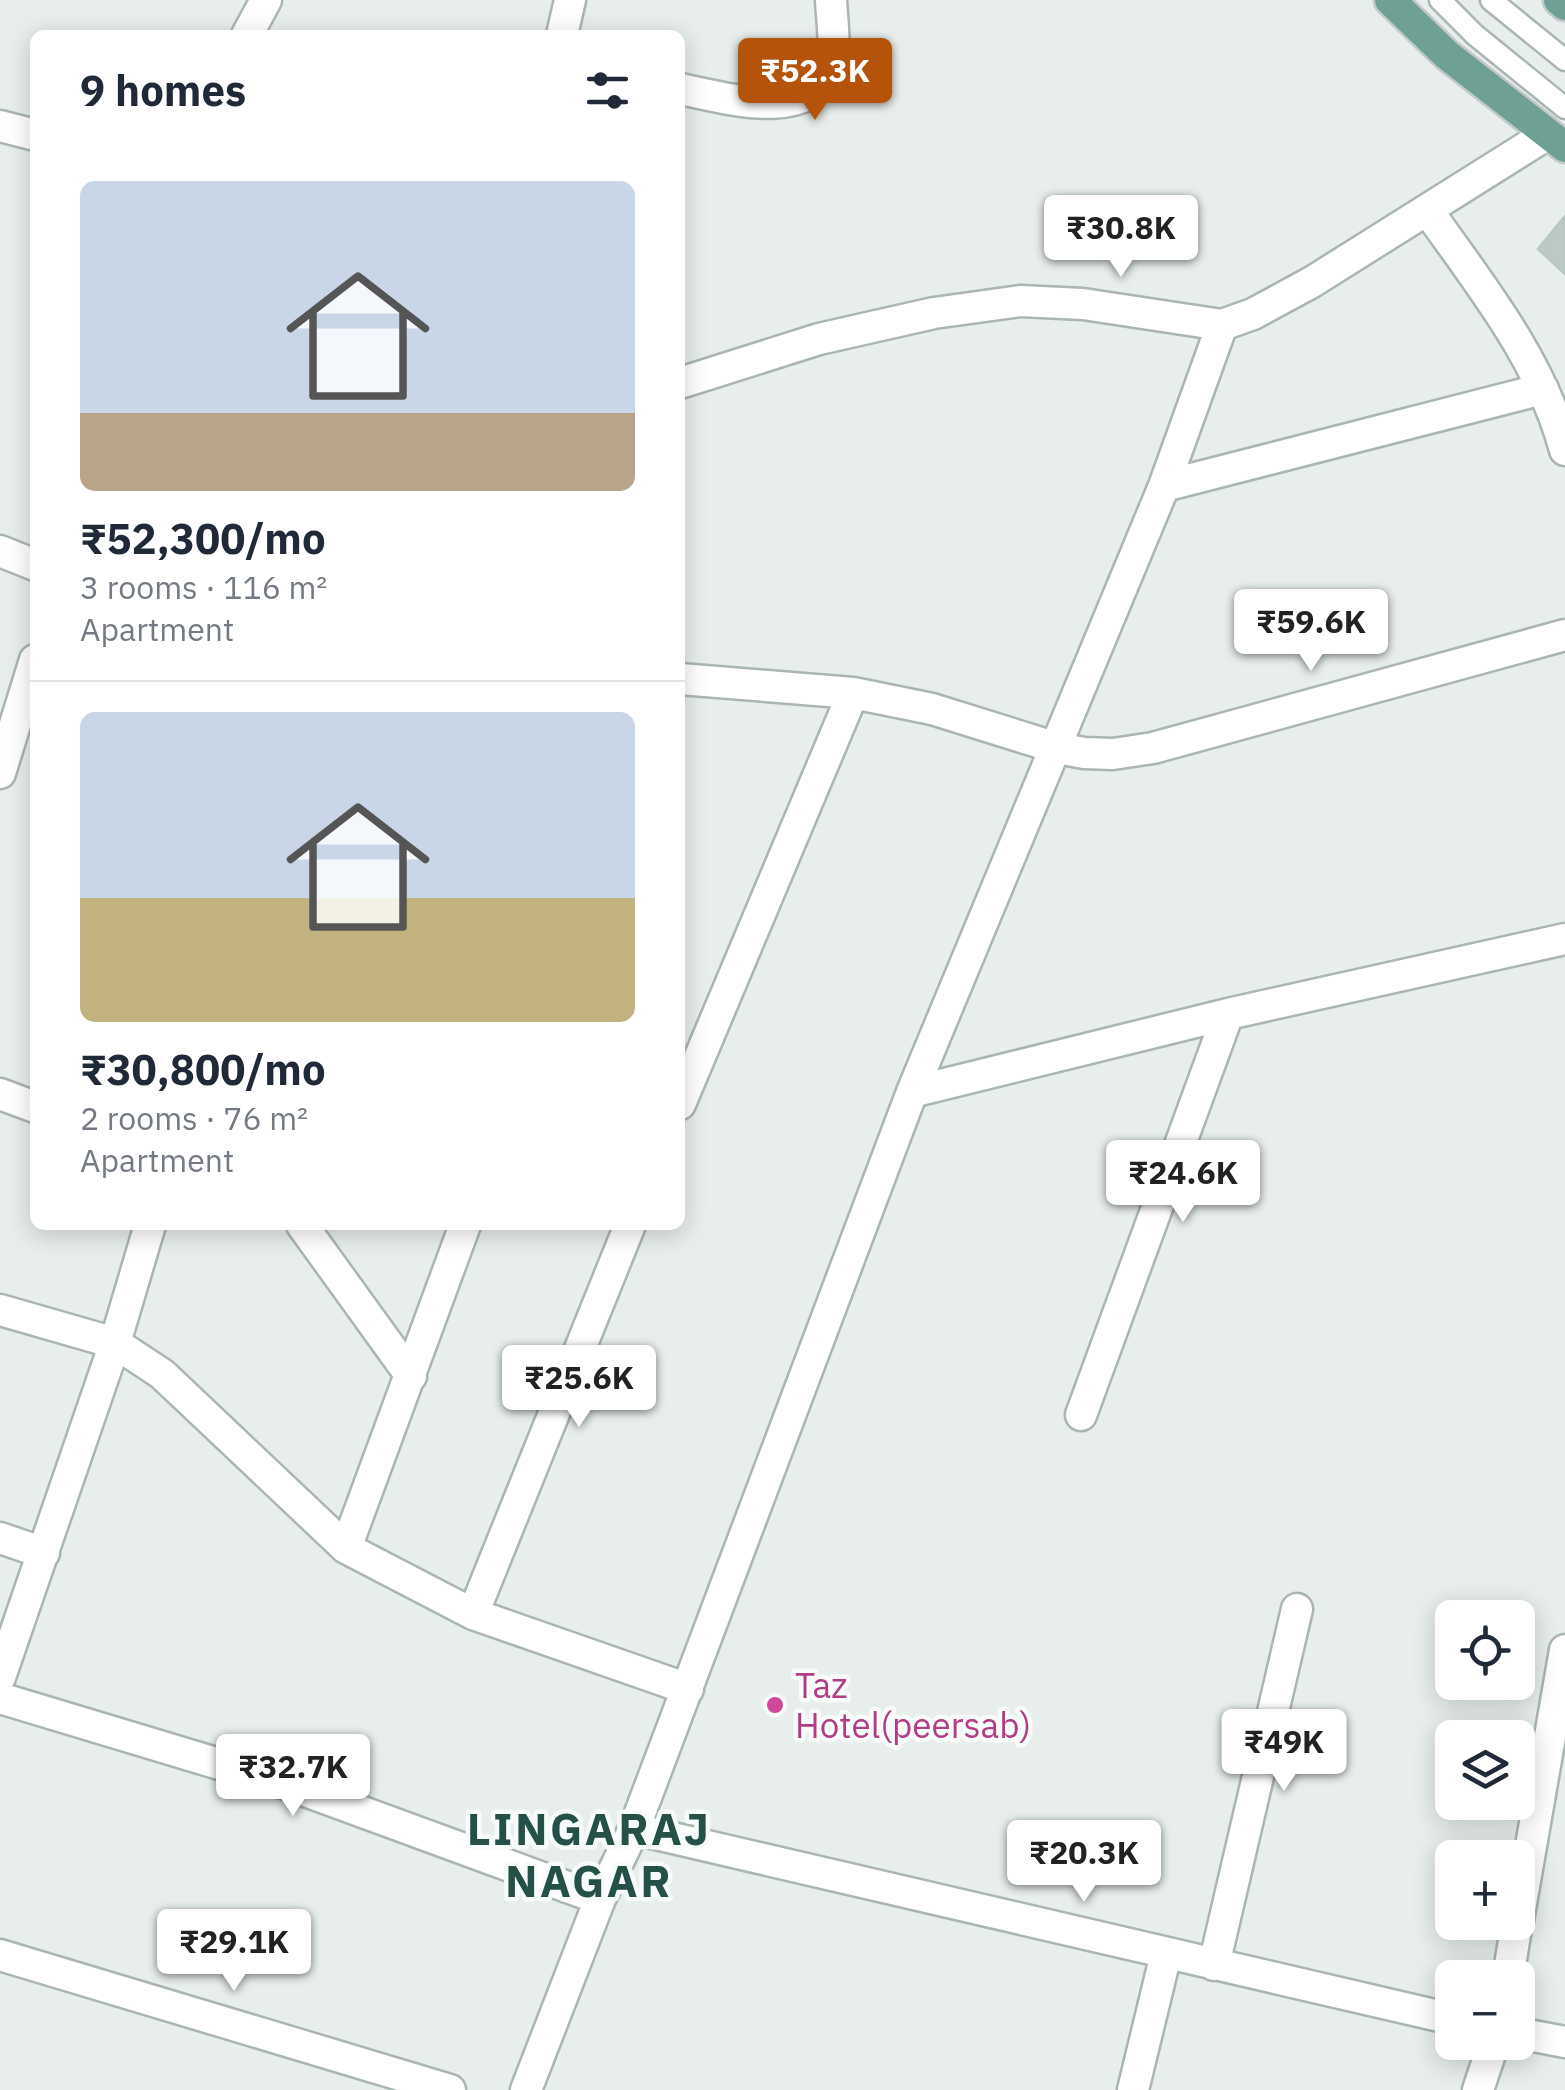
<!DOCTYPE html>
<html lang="en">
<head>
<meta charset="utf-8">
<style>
  :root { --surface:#fff; --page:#f6f6f7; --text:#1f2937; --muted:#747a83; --line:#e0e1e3; --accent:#b45309 }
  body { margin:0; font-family:"IBM Plex Sans",sans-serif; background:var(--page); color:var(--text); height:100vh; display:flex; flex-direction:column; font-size:38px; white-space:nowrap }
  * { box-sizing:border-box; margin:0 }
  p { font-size:32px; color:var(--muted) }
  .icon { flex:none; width:55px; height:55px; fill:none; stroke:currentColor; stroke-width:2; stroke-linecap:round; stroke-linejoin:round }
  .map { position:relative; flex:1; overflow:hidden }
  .sheet { position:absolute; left:30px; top:30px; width:655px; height:1200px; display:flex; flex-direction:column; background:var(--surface); border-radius:15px; box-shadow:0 5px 25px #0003 }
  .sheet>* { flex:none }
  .buttons { position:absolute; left:1435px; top:1600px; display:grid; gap:20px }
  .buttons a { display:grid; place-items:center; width:100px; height:100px; border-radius:15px; background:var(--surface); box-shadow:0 5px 25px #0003; font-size:50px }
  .price { position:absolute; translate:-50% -85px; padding:0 22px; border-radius:10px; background:#fff; color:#222; font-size:32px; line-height:65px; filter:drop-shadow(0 2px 5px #0008) }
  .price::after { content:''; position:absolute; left:50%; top:60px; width:30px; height:22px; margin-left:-15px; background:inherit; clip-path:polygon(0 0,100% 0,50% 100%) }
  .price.active { background:var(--accent); color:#fff }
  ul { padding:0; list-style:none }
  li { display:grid; align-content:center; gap:20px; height:530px; padding:0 50px }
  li+li { border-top:2px solid var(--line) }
  li span { display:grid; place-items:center; height:310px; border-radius:15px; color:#555 }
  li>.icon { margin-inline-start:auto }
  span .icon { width:180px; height:180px; fill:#fffc; stroke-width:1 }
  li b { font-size:42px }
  h2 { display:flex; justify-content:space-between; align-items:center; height:120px; padding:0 50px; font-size:42px }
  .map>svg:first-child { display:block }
</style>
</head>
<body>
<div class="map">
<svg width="1565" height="2090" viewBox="0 0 1565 2090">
  <rect width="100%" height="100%" fill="#e7eeeb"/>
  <path fill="#bcc9c4" stroke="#b9c7c2" stroke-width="2.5" d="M1565,216V274L1538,249Z"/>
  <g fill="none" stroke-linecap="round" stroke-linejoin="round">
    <defs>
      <path id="lane" d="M1440,0L1475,35L1565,108
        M1491,0L1565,60"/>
      <path id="street" d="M247,35L266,0
        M562,35L570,0
        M680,89C722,97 808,124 829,70C837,49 832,22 831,0
        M0,126L35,135
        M1428,211C1481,286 1541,360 1565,450
        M680,383L819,339L934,313L1020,301L1083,304L1222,325L1253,314L1312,282L1546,135
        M1164,486L1543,389
        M0,551L35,565
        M680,679L853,693L932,709L1057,748L1084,753L1113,754L1153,748L1565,635
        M0,773L35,660
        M912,1092L1228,1014L1565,939
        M0,1094L35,1107
        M680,1104L853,693
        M302,1225L411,1376
        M0,1310L115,1343L162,1374L346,1548L473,1614L688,1689
        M1081,1415L1228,1014
        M0,1538L44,1553
        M346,1548L465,1225
        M473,1614L630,1225
        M0,1677L115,1343L150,1225
        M0,1698L289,1785L600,1899
        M634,1829L1452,2019
        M1518,1921L1565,1650
        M0,1955L450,2090
        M1214,1965L1297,1609
        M1508,1978L1517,1922
        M1518,2033L1565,2042
        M526,2090L600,1899L634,1829L912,1092L1164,486L1222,325
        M1133,2090L1166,1954
        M1478,2090L1494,2042"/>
      <path id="primary" d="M1390,0L1447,55L1565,147
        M1559,0L1565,5"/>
    </defs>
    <use href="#lane" stroke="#aab6b2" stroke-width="25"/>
    <use href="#street" stroke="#aab6b2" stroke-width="35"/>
    <use href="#primary" stroke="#c3c9c8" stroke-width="35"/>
    <use href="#lane" stroke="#fff" stroke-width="20"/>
    <use href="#street" stroke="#fff" stroke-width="30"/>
    <use href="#primary" stroke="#6fa096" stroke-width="30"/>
  </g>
  <circle fill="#d1479c" stroke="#f7fbf9" stroke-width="4" cx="775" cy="1705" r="10"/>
  <g text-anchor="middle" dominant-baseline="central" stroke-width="9" stroke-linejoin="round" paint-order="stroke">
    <g font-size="35" fill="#b23c85" stroke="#f7fbf9" text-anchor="start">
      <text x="795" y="1685">Taz<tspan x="795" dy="40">Hotel(peersab)</tspan></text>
    </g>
    <g font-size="45" font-weight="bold" letter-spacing="2.5" fill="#245048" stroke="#f7fbf9">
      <text x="589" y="1828">LINGARAJ<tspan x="589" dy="52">NAGAR</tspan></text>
    </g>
  </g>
</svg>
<div class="buttons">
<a><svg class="icon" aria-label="locate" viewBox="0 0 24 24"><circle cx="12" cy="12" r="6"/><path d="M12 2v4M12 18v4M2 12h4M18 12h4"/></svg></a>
<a><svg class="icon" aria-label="layers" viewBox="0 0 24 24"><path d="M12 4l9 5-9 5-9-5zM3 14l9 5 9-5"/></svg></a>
<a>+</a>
<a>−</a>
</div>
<b class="price active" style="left:815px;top:123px">₹52.3K</b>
<b class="price" style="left:1121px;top:280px">₹30.8K</b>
<b class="price" style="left:1311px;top:674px">₹59.6K</b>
<b class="price" style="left:1183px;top:1225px">₹24.6K</b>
<b class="price" style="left:579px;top:1430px">₹25.6K</b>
<b class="price" style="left:1284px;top:1794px">₹49K</b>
<b class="price" style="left:293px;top:1819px">₹32.7K</b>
<b class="price" style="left:1084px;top:1905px">₹20.3K</b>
<b class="price" style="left:234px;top:1994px">₹29.1K</b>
<section class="sheet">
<h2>9 homes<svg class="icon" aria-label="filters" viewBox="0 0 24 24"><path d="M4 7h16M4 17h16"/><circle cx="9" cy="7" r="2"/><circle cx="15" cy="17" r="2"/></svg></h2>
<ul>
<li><span style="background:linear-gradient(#c9d6e8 75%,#b9a48a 0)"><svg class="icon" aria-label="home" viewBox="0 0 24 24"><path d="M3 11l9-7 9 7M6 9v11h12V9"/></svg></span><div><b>₹52,300/mo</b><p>3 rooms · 116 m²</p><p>Apartment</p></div></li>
<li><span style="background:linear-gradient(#c9d6e8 60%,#c2b280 0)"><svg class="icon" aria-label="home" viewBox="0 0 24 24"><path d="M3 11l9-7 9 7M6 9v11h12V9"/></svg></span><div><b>₹30,800/mo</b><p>2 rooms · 76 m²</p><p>Apartment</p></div></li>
</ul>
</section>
</div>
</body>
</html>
